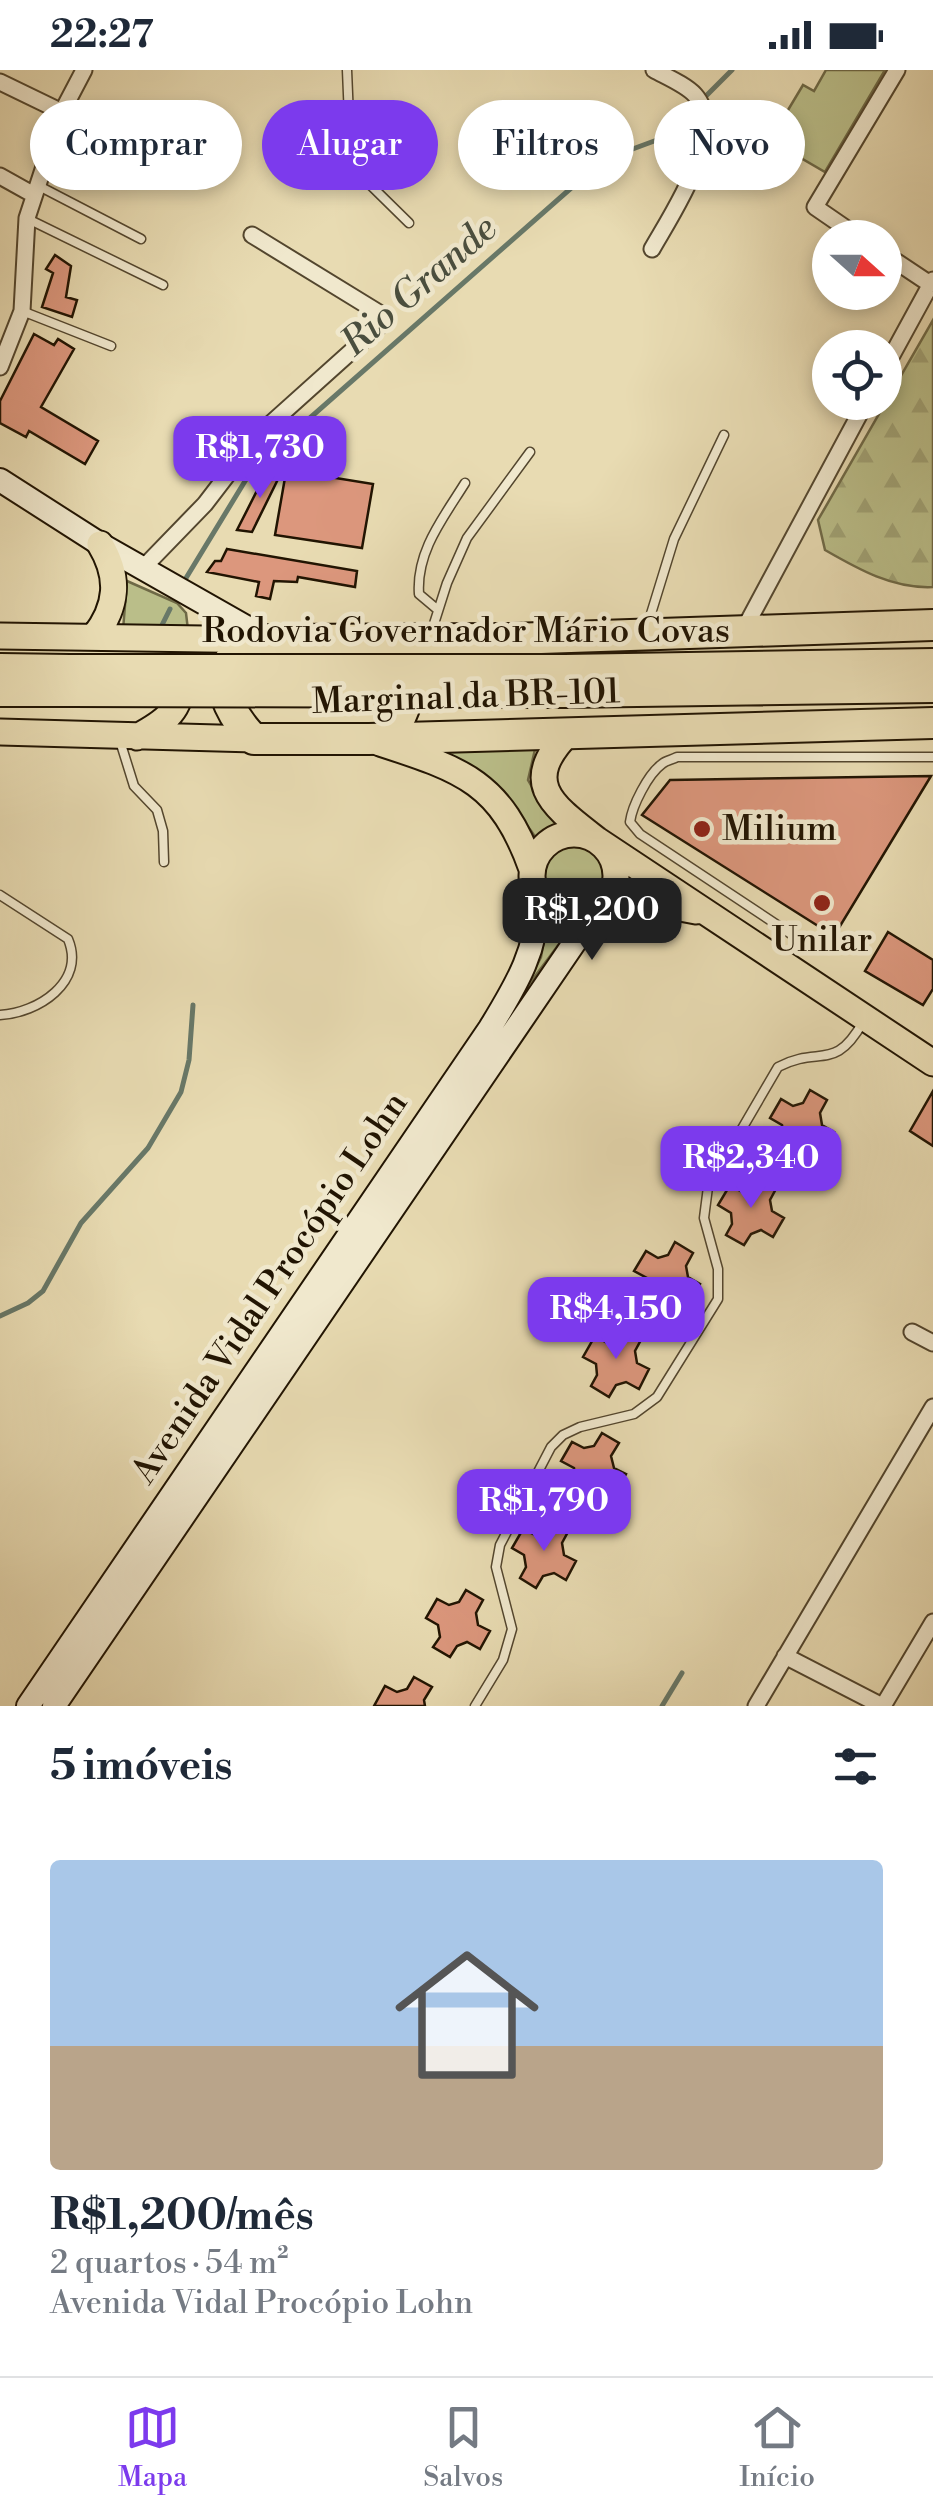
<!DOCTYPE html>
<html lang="pt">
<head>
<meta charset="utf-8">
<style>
  :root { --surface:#fff; --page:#f2f2f3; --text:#1f2937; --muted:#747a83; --line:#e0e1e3; --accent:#7c3aed }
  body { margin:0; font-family:"Libre Bodoni",serif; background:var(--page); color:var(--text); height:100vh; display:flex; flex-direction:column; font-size:38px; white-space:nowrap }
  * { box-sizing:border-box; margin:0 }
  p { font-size:32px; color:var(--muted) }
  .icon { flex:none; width:55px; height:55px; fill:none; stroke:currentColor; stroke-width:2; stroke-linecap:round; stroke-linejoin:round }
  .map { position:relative; height:1636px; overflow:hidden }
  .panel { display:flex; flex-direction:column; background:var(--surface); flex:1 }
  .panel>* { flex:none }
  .banner { position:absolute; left:30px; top:30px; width:875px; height:90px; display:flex; gap:20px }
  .needle { width:65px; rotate:111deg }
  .controls { position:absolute; left:812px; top:150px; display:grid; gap:20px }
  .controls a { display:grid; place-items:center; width:90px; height:90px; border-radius:50%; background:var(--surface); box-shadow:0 5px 15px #0003; font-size:50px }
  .price { position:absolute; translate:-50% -85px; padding:0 22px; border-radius:20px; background:var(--accent); color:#fff; font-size:32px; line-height:65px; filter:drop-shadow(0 2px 5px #0008) }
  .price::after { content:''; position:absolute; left:50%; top:60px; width:30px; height:22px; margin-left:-15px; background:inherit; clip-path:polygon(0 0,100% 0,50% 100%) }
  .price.current { background:#222; color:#fff }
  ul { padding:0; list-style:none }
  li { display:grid; align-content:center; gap:20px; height:530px; padding:0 50px }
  li span { display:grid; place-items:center; height:310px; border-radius:10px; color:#555 }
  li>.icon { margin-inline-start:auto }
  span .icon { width:180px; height:180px; fill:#fffc; stroke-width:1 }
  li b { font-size:42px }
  h2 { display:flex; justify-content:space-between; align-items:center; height:120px; padding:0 50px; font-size:42px }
  .tag { padding:0 35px; border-radius:45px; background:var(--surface); box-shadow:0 5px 15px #0003; font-size:35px; line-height:90px }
  .tag.current { background:var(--accent); color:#fff }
  .status { display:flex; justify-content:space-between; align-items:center; height:70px; padding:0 50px; background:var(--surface); direction:ltr }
  .status svg { height:28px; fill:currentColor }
  .tab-bar { display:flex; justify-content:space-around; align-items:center; height:140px; border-top:2px solid var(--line); background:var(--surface); font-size:28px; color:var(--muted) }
  .tab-bar a { display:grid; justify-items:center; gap:5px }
  .tab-bar .current { color:var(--accent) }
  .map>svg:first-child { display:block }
</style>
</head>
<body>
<div class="status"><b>22:27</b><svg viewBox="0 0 49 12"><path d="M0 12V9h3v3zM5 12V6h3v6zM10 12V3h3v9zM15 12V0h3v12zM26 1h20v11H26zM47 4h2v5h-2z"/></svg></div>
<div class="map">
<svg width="933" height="1636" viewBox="0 0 933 1636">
  <defs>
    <pattern id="forest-firs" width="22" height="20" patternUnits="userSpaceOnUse" patternTransform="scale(2.5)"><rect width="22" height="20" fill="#babe89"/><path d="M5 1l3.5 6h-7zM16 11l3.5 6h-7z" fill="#a0a275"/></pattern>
  </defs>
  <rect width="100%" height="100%" fill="#e8dbb2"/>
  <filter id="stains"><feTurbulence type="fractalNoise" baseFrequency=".002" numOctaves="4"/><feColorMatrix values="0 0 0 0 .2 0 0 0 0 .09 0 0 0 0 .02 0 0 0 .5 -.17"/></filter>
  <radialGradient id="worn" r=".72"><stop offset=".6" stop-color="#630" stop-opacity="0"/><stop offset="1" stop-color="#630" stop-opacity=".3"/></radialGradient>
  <path fill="#babe89" stroke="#6e6946" stroke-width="2.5" d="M826,0H885L825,102L770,70L803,15L814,21Z
    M127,511L177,533L186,543L188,560H123Z
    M536,675L528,710L543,736L563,756L547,761L538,771C512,731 482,706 442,680Z
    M539 806a33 33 0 1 1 66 0a33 33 0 1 1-66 0Z
    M546,859L568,862L524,921L541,887Z"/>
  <path fill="url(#forest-firs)" stroke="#6e6946" stroke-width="2.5" d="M933,250V517C893,519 858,499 825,480L818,450Z"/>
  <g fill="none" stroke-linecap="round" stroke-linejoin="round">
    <path stroke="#687868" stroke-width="5" d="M183,513L253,398L603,90L665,67L732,0
      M162,555L170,539
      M0,1246L28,1233L43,1221L81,1153L148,1078L181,1022L189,990L193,935
      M662,1636L682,1603"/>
  </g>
  <path fill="#dc977d" stroke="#211402" stroke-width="2.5" d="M55,185L71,196L66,227L77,230L72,247L42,237L53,203L46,199Z
    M34,264L54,275L58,269L74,279L41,337L98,371L85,394L29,361L26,367L0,353V331Z
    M303,378L321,381L317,405L373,414L362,478L275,465L286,402L292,403L294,388L301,389Z
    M268,399L282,401L252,462L237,460Z
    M227,479L357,501L355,517L298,507L297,512L274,511L270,529L256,526L259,512L207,502L215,491H221Z
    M931,706L834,866L642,745L670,710Z
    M888,862L933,890V919L923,935L865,901Z
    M810,1020L827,1030L820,1043L822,1055L834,1062L824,1080L811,1073L801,1076L794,1088L778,1078L784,1067L782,1055L770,1048L781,1029L793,1036L803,1033Z
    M933,1021V1076L910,1061Z
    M759,1106L777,1117L770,1130L772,1141L784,1148L773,1167L761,1160L751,1164L744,1175L726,1165L732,1154L731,1143L718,1135L730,1115L742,1122L752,1119Z
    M675,1172L693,1183L686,1196L688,1207L700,1214L690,1233L677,1226L667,1229L659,1241L642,1230L648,1219L647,1208L634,1201L646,1181L658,1188L668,1185Z
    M624,1258L642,1268L635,1281L637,1293L649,1299L639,1319L626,1312L616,1315L609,1327L591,1316L597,1305L596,1294L583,1287L595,1266L607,1273L617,1270Z
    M602,1363L619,1373L611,1386L614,1398L626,1404L616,1423L603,1416L593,1419L586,1431L569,1421L575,1410L574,1398L561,1391L572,1372L584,1378L594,1376Z
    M552,1450L569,1460L562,1473L564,1485L576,1491L566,1510L554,1503L543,1506L536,1518L520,1508L526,1497L524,1485L512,1478L523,1459L535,1465L545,1463Z
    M466,1520L483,1530L476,1543L478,1555L490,1561L480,1579L467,1572L457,1576L450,1587L433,1577L440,1567L438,1555L426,1548L437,1529L449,1535L459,1532Z
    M414,1607L432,1617L424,1630L425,1636H374L385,1616L397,1622L407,1619Z"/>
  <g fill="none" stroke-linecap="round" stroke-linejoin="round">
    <defs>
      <path id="lane" d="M347,0L351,96L409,153
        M37,115L141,169
        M28,149L163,215
        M22,241L111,276
        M438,540L419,524C416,481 444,447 465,413
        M432,560L447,513L467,468L530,382
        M646,560L674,469L724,365
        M120,671L134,716L157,740L163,761L164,792
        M0,825L68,869C86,912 38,943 0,945
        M806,874L640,764L630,752C632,736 648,704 662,694C666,690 672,690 677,687H933
        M475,1636L503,1590L512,1559L496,1497L500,1475L551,1377L563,1365L580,1357L634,1344L657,1327L718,1229V1199L704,1148L708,1117L778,997C820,975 834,1003 863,952"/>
      <path id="street" d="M0,12L62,42
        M0,106L34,125
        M860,168L815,137L897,0
        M652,179C671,145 728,62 695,25C686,15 667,7 654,0
        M885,184L930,214
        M0,297L22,241L27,148L62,42L84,0
        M885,298L933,210
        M142,499L205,434L257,366L385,251L384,246L252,165
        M743,561L866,332
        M912,1262L933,1273
        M785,1586L882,1636
        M756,1636L933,1337
        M883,1636L933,1552"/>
      <path id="secondary" d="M0,410L100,474L269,570
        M28,1636L490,958C515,917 540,877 537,827
        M54,1636L596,841"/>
      <path id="primary" d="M0,566L265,570
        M94,567C118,536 120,507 100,474
        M0,662L254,669
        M569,662C519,713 552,735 597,770L933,993
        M137,667C165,652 185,639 180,604
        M387,668C406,649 412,632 408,605
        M380,673C463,700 501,712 532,799
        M532 806a42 42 0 1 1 84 0a42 42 0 1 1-84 0Z
        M607,832L659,834L696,841"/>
      <path id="highway" d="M933,555L511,569L269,570C256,574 234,581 227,595C215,619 237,653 254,669H369L933,653
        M0,599L70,600
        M565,600L933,594
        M0,621H70
        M565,622L933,617"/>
    </defs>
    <use href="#lane" stroke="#53462e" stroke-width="11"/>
    <use href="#street" stroke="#53462e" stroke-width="19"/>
    <use href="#secondary" stroke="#211402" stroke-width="26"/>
    <use href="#primary" stroke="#211402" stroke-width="29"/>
    <use href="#highway" stroke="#211402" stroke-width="34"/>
    <use href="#lane" stroke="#f0e8cd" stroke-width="8"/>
    <use href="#street" stroke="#f0e8cd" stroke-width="15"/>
    <use href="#secondary" stroke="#f0e8cd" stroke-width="22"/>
    <use href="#primary" stroke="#e8dbb2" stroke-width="25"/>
    <use href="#highway" stroke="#e8dbb2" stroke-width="30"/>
    <defs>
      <path id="highway-bridge" d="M70,600H565
        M70,621L565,622"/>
    </defs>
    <use href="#highway-bridge" stroke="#211402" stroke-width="34" stroke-linecap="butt"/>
    <use href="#highway-bridge" stroke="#e8dbb2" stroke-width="30"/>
  </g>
  <g fill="#8f2418" stroke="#f0e8cd" stroke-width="4">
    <circle cx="702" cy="759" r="10"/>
    <circle cx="822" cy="833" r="10"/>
  </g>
  <g text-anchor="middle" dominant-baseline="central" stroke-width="9" stroke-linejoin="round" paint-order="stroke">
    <g font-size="35" fill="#211402" stroke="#f0e8cd">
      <text x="466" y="561">Rodovia Governador Mário Covas</text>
      <text transform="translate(466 627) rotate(-2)">Marginal da BR-101</text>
      <text transform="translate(270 1218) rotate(-56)">Avenida Vidal Procópio Lohn</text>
    </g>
    <g font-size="35" fill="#211402" stroke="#f0e8cd" text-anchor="start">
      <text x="722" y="759">Milium</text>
      <text x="822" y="870" text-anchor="middle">Unilar</text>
    </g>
    <g font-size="38" font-style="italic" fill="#4a4e3e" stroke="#f0e8cd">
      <text transform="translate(419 216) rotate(-41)">Rio Grande</text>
    </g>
  </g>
  <rect width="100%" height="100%" filter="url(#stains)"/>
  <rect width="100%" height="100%" fill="url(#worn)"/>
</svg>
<div class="controls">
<a><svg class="needle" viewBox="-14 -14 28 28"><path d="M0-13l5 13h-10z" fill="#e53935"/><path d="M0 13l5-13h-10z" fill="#747a83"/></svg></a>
<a><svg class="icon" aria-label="locate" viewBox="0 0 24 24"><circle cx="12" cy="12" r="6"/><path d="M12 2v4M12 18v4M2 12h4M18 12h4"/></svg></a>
</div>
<b class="price" style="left:260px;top:431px">R$1,730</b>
<b class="price current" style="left:592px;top:893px">R$1,200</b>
<b class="price" style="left:751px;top:1141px">R$2,340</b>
<b class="price" style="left:616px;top:1292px">R$4,150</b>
<b class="price" style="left:544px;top:1484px">R$1,790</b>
<div class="banner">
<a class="tag">Comprar</a>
<a class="tag current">Alugar</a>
<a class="tag">Filtros</a>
<a class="tag">Novo</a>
</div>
</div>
<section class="panel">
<h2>5 imóveis<svg class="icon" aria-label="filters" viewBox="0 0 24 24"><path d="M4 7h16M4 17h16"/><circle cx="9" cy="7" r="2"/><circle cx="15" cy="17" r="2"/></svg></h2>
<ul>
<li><span style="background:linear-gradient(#a9c7e8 60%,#b9a48a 0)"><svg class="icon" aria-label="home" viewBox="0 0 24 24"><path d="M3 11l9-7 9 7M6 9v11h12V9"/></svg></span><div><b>R$1,200/mês</b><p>2 quartos · 54 m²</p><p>Avenida Vidal Procópio Lohn</p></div></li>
</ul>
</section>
<nav class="tab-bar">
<a class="current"><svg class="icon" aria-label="map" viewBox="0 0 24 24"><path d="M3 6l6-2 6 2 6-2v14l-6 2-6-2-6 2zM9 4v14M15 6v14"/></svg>Mapa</a>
<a><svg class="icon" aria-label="saved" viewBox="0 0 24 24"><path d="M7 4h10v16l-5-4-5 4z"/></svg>Salvos</a>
<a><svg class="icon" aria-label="home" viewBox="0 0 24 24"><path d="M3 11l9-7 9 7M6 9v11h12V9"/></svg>Início</a>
</nav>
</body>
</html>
